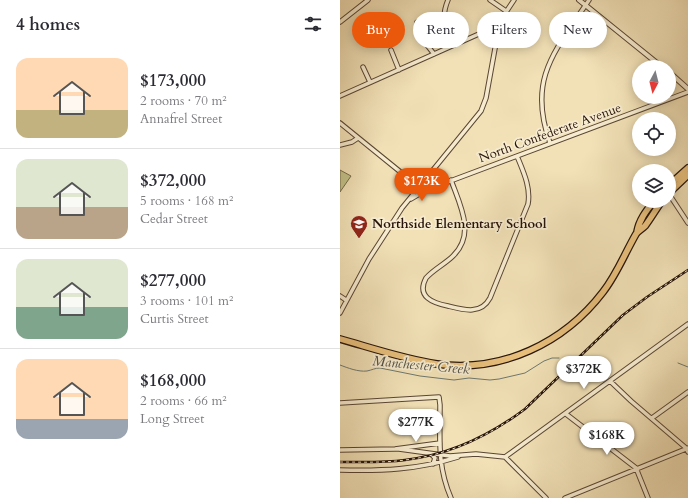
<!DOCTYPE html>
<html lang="en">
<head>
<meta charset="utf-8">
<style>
  :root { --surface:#fff; --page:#f2f2f3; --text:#2b2b33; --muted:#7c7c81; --line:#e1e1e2; --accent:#ea580c }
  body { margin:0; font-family:Cardo,serif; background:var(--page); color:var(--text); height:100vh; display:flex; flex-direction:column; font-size:15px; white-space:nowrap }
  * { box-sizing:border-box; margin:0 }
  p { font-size:13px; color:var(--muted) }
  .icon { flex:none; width:22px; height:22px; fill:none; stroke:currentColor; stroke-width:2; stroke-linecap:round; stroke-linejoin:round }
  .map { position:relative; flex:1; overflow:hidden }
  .sheet { display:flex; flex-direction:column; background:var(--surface); width:340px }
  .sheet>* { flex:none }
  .hud { position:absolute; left:12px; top:12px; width:276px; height:36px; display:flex; gap:8px }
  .needle { width:26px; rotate:187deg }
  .controls { position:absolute; left:292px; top:60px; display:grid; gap:8px }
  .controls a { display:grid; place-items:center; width:44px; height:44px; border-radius:50%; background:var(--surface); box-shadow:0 2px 10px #0003; font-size:20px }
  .price { position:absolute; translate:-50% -34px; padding:0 9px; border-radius:14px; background:#fff; color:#222; font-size:13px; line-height:26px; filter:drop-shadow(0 1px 2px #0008) }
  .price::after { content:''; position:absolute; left:50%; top:24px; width:12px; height:9px; margin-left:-6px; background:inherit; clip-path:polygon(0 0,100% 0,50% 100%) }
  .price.current { background:var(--accent); color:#fff }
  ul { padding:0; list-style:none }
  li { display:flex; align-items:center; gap:12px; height:100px; padding:0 16px }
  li+li { border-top:1px solid var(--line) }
  li span { display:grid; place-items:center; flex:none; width:112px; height:80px; border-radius:12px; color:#555 }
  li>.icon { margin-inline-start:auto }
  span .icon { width:48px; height:48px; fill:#fffc; stroke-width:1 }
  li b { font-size:17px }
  h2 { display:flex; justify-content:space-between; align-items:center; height:48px; padding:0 16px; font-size:17px }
  .tag { padding:0 14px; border-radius:18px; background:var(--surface); box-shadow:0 2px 10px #0003; font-size:14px; line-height:36px }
  .tag.current { background:var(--accent); color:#fff }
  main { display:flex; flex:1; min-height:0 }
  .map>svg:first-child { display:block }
</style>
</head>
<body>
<main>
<section class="sheet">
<h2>4 homes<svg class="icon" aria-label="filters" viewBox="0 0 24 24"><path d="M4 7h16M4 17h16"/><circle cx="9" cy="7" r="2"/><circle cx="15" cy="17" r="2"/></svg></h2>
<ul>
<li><span style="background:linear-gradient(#ffd9b3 65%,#c2b280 0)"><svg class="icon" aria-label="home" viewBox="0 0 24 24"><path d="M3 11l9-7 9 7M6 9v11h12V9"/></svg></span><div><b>$173,000</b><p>2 rooms · 70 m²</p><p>Annafrel Street</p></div></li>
<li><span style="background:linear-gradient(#dfe7d0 60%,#b9a48a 0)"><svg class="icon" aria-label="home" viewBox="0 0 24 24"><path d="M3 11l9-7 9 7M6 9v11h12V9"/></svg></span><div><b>$372,000</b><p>5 rooms · 168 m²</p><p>Cedar Street</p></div></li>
<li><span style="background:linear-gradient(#dfe7d0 60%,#7fa58c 0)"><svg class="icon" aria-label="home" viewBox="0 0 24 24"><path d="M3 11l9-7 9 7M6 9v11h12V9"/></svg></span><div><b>$277,000</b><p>3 rooms · 101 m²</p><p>Curtis Street</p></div></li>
<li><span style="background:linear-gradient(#ffd9b3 75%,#9aa5b1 0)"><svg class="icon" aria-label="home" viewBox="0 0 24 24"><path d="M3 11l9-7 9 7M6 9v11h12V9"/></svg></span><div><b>$168,000</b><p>2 rooms · 66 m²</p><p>Long Street</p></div></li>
</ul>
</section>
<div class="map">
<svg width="348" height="498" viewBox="0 0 348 498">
  <rect width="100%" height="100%" fill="#f2e1b7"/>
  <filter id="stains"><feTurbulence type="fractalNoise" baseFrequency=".005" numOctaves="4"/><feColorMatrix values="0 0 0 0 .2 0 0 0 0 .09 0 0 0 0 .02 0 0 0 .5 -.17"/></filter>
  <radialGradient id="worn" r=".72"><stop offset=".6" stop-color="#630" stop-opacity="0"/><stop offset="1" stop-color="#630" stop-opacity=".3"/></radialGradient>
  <path fill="#c2c189" stroke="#746a49" d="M0,170L11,176L0,192Z"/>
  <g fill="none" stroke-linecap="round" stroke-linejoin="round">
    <path stroke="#6d7871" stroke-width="1" d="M338,363L348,367
      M0,365C8,368 18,372 27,371C32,370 35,368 40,368L80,376L114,380L129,378L150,380L159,379L185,373L204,361L212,358H219
      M245,372L257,368"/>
    <defs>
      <path id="minor" d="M108,0C100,19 106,28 114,45
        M150,0L166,11
        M0,22L28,0
        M77,22L83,40L94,54
        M51,50L59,70
        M23,67L30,82
        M0,96L159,25
        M0,123L79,187L89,189L348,92
        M210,143C187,79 215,51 249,0
        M0,145L12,142L18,138
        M111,180C120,205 136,234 113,256C105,264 94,269 86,278C76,297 93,303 108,306C124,310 141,315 150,298L188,204C191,187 183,171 177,156
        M329,194L348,223
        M71,199L88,189
        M0,296L6,300
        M0,313L29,259L62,208L141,111L146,98L160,21L174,0
        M270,381L291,401L346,448L348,452
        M0,403L99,397L100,405C100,438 97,466 111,498
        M226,414L296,468L308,498
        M312,418L348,392
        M59,449L110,456L136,454L165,457L348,324
        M0,450L55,449L100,443
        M91,454L95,458L93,464
        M165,457L206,498
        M0,470C42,471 77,470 118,457
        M225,498L348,448"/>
      <path id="tertiary" d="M239,0L322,67
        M329,72L348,89"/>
      <path id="primary" d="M329,185L348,168
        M329,193L348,175
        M297,232C299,220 306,211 314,201
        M0,339C32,348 64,359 97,364C162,373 224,343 263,292C277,274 285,253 296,234C298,231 302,229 305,226C311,218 316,209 322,201"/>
    </defs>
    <use href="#minor" stroke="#594634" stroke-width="5.5"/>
    <use href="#tertiary" stroke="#594634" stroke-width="6"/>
    <use href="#primary" stroke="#261309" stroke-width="8"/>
    <use href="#minor" stroke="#f7ecd0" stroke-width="3.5"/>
    <use href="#tertiary" stroke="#f7ecd0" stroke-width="4"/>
    <use href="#primary" stroke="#e9c07c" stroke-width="5.5"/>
    <defs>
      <path id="rail" d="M0,462C22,462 43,463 65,460C109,455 149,436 185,409L283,315L307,297L348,270"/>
    </defs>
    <use href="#rail" stroke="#261309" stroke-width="2.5"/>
    <use href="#rail" stroke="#f7ecd0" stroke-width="1" stroke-dasharray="3" stroke-linecap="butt"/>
  </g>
  <defs>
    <symbol id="school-pin" viewBox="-11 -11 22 30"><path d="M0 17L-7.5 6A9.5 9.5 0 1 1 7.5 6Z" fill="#8f2418" stroke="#f7ecd0"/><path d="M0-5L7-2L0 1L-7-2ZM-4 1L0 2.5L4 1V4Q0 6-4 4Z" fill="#fff"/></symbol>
  </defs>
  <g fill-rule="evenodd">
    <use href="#school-pin" x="9" y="214" width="20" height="27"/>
  </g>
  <g text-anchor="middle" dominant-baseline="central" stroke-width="3.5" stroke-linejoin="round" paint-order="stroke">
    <g font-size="13" fill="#261309" stroke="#f7ecd0">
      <text transform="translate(210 133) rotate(-20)">North Confederate Avenue</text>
    </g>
    <g font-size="13" font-weight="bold" fill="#261309" stroke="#f7ecd0" text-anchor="start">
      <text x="32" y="224">Northside Elementary School</text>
    </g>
    <g font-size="14" font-style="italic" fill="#504e46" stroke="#f7ecd0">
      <text transform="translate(81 365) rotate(5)">Manchester Creek</text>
    </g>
  </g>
  <rect width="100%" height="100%" filter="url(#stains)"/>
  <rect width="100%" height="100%" fill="url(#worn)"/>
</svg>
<div class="controls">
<a><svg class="needle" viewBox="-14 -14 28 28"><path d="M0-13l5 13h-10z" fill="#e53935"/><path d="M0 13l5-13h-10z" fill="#7c7c81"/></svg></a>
<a><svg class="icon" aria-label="locate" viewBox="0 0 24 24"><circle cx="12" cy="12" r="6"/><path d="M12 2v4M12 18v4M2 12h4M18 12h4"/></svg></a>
<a><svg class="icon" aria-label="layers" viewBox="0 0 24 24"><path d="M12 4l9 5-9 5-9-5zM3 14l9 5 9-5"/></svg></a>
</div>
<b class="price current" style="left:82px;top:202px">$173K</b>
<b class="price" style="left:244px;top:390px">$372K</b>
<b class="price" style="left:76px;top:443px">$277K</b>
<b class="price" style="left:267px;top:456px">$168K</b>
<div class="hud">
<a class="tag current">Buy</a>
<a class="tag">Rent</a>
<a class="tag">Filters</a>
<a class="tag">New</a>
</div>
</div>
</main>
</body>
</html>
